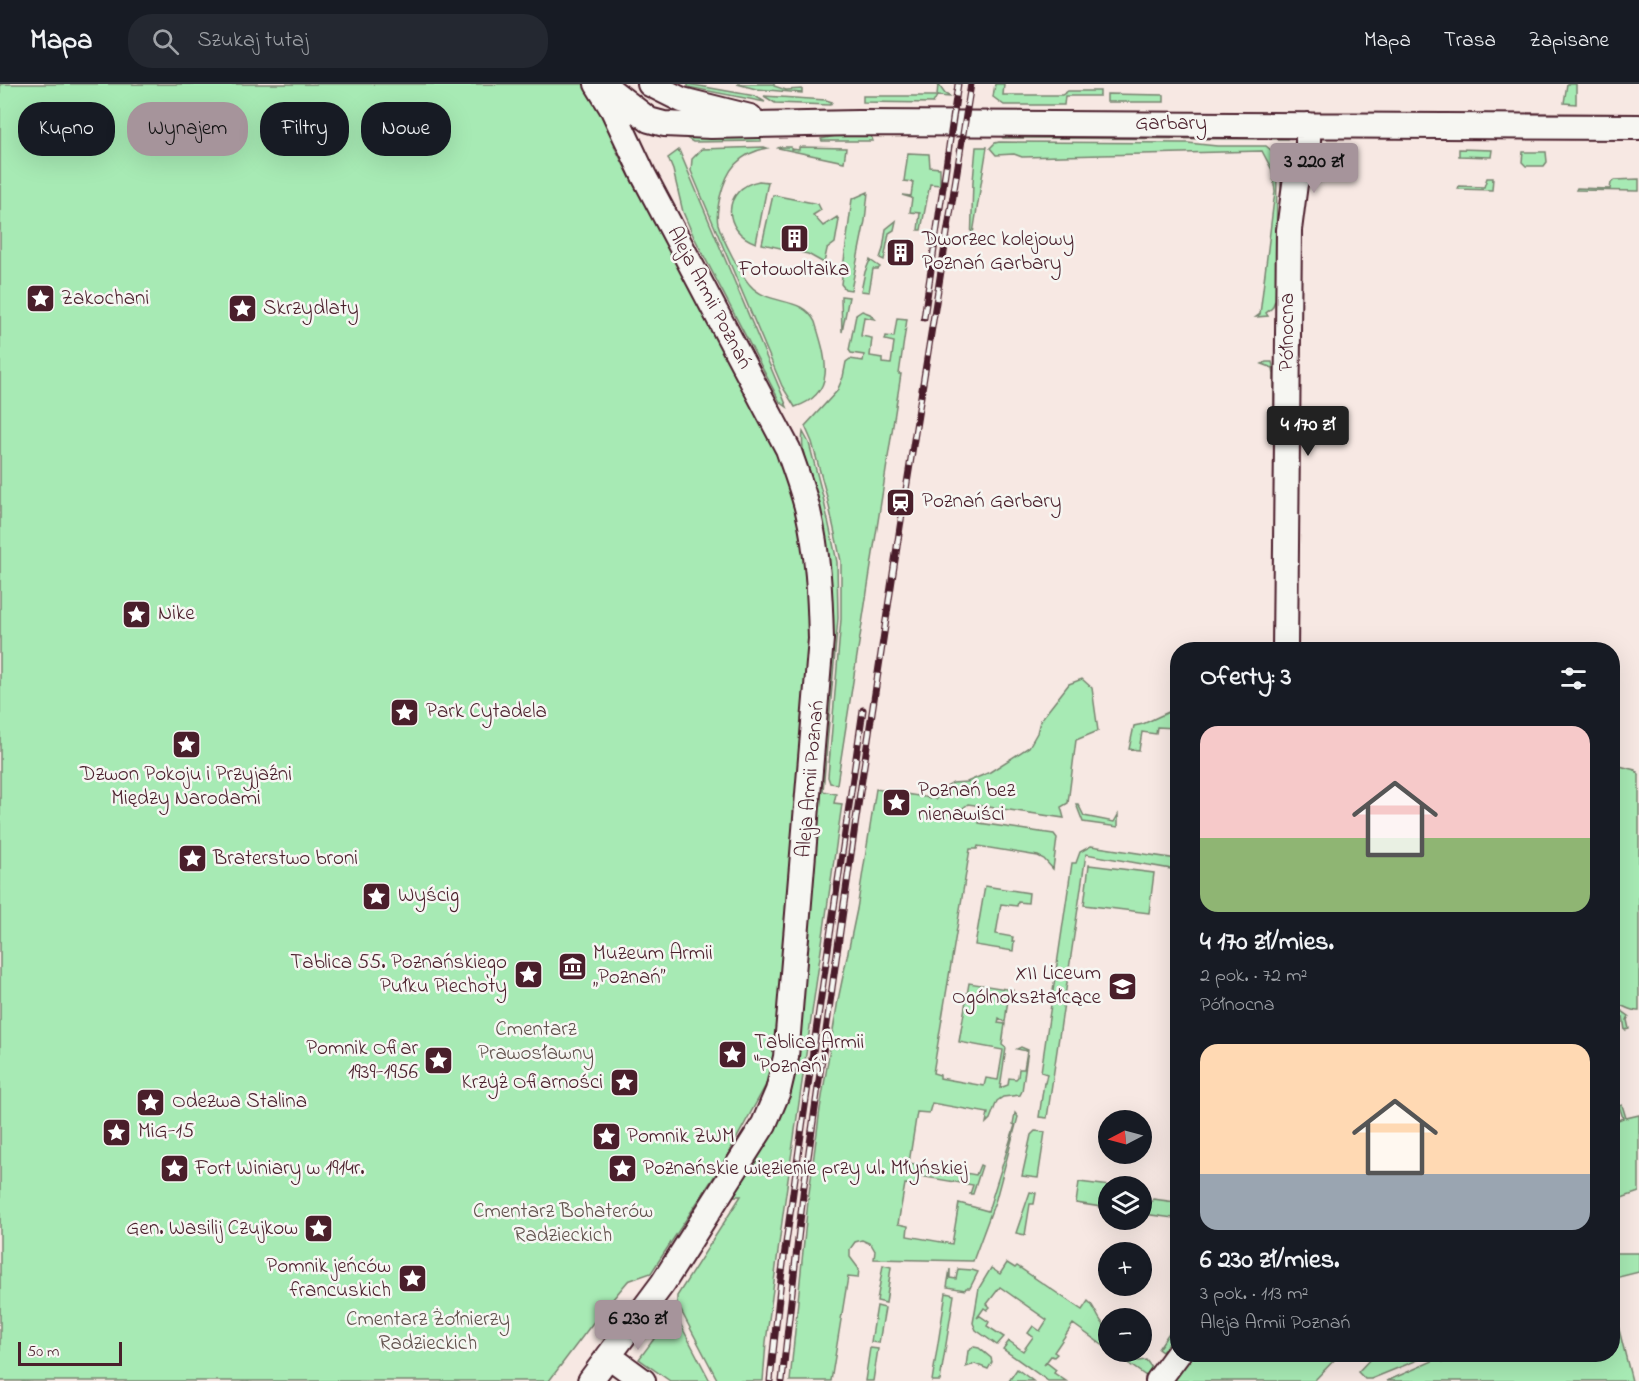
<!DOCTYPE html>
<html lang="pl">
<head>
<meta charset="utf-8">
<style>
  :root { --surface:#171b24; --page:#242831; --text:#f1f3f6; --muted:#9ea1a6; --line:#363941; --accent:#a6949b }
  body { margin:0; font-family:"Indie Flower",sans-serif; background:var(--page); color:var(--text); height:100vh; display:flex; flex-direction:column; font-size:22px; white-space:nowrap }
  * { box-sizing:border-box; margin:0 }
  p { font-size:20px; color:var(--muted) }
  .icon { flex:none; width:33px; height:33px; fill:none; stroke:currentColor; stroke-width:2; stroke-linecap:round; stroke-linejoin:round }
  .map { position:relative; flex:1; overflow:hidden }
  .details { position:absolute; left:1170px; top:558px; width:450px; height:720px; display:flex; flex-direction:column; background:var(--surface); border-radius:24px; box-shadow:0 6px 24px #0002 }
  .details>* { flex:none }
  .guide { position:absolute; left:18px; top:18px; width:570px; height:54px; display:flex; gap:12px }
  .needle { width:39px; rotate:264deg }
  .controls { position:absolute; left:1098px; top:1026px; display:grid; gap:12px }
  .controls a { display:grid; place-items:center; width:54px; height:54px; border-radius:50%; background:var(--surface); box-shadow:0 6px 24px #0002; font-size:30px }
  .scale { position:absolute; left:18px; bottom:15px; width:104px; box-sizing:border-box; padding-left:6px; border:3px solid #4a1f2b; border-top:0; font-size:16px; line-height:21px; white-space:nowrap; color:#4a1f2b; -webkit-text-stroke:4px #f6f6f2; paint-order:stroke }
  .price { position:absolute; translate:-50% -51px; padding:0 14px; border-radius:6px; background:var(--accent); color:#111; font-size:20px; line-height:39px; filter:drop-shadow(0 2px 3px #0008) }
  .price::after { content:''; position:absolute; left:50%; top:36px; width:18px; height:14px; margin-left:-9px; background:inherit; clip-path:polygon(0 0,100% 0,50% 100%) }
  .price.current { background:#222; color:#fff }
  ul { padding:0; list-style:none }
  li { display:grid; align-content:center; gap:12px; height:318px; padding:0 30px }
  li span { display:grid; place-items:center; height:186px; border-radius:18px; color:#555 }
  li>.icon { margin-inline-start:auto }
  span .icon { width:108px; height:108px; fill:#fffc; stroke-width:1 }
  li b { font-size:26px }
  h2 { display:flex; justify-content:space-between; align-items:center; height:72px; padding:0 30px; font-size:26px }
  .chip { padding:0 21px; border-radius:24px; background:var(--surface); box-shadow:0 6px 24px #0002; font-size:21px; line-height:54px }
  .chip.current { background:var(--accent); color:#111 }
  header { display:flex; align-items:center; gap:36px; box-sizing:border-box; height:84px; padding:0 30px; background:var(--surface); border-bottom:2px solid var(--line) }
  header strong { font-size:28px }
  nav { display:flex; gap:33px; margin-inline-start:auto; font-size:21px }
  .search { width:420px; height:54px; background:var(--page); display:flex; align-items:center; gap:15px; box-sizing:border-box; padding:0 21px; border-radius:24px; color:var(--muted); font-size:22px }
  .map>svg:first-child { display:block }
</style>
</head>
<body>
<header>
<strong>Mapa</strong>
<div class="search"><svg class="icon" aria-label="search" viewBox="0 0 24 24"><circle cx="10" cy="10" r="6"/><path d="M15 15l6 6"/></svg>Szukaj tutaj</div>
<nav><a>Mapa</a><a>Trasa</a><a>Zapisane</a></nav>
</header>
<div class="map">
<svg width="1639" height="1297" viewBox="0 0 1639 1297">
  <rect width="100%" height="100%" fill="#f7e8e3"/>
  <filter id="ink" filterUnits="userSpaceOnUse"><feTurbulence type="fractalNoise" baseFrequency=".0167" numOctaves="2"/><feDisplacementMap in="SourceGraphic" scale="12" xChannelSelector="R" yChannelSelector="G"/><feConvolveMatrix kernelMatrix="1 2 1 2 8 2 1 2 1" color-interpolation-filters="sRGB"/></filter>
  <g filter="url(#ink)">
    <path fill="#a7eab4" stroke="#788470" stroke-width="1.5" d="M0,0H585L596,15L617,57L614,62L636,105L642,103L783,371L814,501L778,979L723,1079L651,1189L628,1197L592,1240L549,1297H0Z
      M688,0L755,12L765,18L688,3Z
      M737,0H774V2L786,6L802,5V9L756,5Z
      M938,0L945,10L951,13L937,12L933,19L863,18V12H937Z
      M995,0H1004L1003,11H1062L1068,7H1100V12H1065L1064,21H1004L993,13Z
      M1567,0H1576V20L1564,19Z
      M1107,10L1164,11V18H1107Z
      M764,12L826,16L832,18L830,21L775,19Z
      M688,46L761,54V57L693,58L686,54Z
      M870,49L873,57H822L821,55L845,50Z
      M1000,50L1283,53L1286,55L1003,54Z
      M999,58L1188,59L1217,62H1266L1277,71L1276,214L1272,224L1266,229L1268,232L1256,233L1260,230L1275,107L1272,86L1262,67L1022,73L1014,70L996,71L990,64L995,59Z
      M764,63L767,64C738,70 727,85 720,113C718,122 716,131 718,140C722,154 741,191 750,201C769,223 802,211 815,238C825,271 839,309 795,323L782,302L691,87L692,75L702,65Z
      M780,63H791V65L799,66V63L846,64L844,78L778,64Z
      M976,63H987L971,162L973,97Z
      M1281,63H1292L1293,72L1281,111Z
      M1459,65L1492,66L1491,73L1459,72Z
      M679,66L779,303L787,323L780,318L693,151L683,128L673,86L668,74Z
      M1523,68H1546L1547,78L1544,82H1526L1522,78Z
      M908,69L929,70L930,83L940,84V101L930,100L921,146H918L920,129L910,128L912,114L902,111L911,112L913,98L904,97Z
      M1487,94H1493L1492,106L1458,105L1459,102L1484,103Z
      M1639,95V107L1576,106L1577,104L1610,105L1611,99L1614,96Z
      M759,97L768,98L756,159C721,147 722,104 759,97Z
      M868,108L865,137L851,206L845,205L841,200L852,115Z
      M773,111L818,120L821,126L813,131L823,142L837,133L839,136L835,159L827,165L824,179L808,170L762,160Z
      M896,137L894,146L889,149L884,176L880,174L883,165L886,145Z
      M870,176L880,183L878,185H873L869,208L861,207L865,188Z
      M841,212L849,213L842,248L841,213Z
      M862,227L870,230L875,235L864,233L861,252L872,254L870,272L882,274V279L891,280L894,258L885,256L886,252L894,253L897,234L907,235L899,290H901L837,700L830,699L828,693L841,535V477L827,413L812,358L805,342L837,307L843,293L846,278L850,275L863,277L864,271L851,269L849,266L856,231Z
      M1266,278H1272L1276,293V354L1274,355V290L1273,284L1262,280Z
      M803,348L809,359L823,413L837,478L838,534L823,707L836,710L834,719L842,720L783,1130L766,1258L763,1297H718L677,1219V1212L741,1112H728L769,1050L832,552C833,515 831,478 823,442C818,416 799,373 803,348Z
      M1082,595L1092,604L1098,647L1076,656L1068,719L1061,723L1064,734L968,720L958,728L979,732V739L1054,750L1057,754L1053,785L1044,775L1038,772L978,762L977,765H970L933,989L940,991V994L984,1002L986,994L998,996L1003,966L959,958L969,899L1013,906L1012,913L1008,915L1005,938L999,934L998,939L1005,940L1002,961L1006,964L1000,1004L1008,1001L1009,994L1016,995L1018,993L1019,985H1024L1027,967L1017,965L1021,963L1028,966L1022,1007L1020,1011L1003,1013L997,1017L990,1035L986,1039L988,1029L932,1019L929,1029L917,1028L909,1079L976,1091L980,1081L982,1082L973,1110H970L973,1101L920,1092L918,1101L905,1100L898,1140L908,1142L907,1152L952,1160L959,1119L988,1127L1015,1041L1013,1040L1015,1029L1018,1033L996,1115L973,1177L874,1175L875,1167L871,1160L862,1156L855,1158L850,1165V1173L859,1185L858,1194L848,1193L831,1297H790L808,1117L820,1025L838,916L857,825L876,705L936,715L943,705L953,699L967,698L990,688L1029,663L1037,649L1040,637L1069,600Z
      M1177,624V653H1175L1176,644L1157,643L1156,650L1142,648L1139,666L1129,665L1134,642L1143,640Z
      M1612,680L1635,686L1639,690V927C1630,928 1622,920 1613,919Z
      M1076,720H1078L1084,732L1114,738L1118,731V743L1083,738Z
      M1091,762L1177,775V786L1086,770L1047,1034L1039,1033L1044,999H1045L1047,990L1041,988L1072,779H1076L1080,768Z
      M1089,781L1154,789L1149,829L1084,821Z
      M985,802L1029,809L1028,819L1018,818L1017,822L1001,820L996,850L1013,853L1012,857H1014L1013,867L975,861Z
      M1613,924L1619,925L1629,932L1627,936L1629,945L1625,946L1623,933L1613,936Z
      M1622,1021L1626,1034L1639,1031V1108L1613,1117V1038L1623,1034L1619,1022Z
      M1035,1047L1045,1048L1038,1094L1022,1092L1031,1051Z
      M1079,1098L1111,1102H1108V1124L1076,1119Z
      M1030,1108L1036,1109L1034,1120H1030L1025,1151L1016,1149Z
      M1153,1115L1175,1118L1173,1134L1144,1130L1145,1121L1150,1120Z
      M1613,1169H1639V1188L1615,1194L1613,1191Z
      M1007,1179L1015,1184L1017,1182L1082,1226L1088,1217C1096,1223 1096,1235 1108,1245V1265L1073,1240L1054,1268L1057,1270L1054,1273L1051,1272L1044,1281L1047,1279L1056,1286L1054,1289L1066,1297H1048L1003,1265L1009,1257L1023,1267L1033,1253L1028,1249L1033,1242L1040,1247L1047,1236L1000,1203L987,1220L990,1223L987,1226L984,1224L977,1234L980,1232L989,1238L987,1242L1004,1253L997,1261L976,1246L973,1239L979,1204L991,1184L1000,1190Z
      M883,1181L891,1183L886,1219L877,1217Z
      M950,1185V1194L956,1195L958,1185L972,1186L978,1188L970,1204H966L965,1206L947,1203Z
      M946,1209L954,1211L940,1297H932Z
      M877,1222L885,1224L879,1259L871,1258Z
      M1613,1222L1632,1297H1387L1437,1275L1443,1278L1461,1271L1612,1270Z
      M674,1228L710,1297H670L639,1275Z
      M1177,1237V1248L1162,1268L1158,1265Z
      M974,1263L979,1264L991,1274L992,1278L988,1285L975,1280L966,1283L968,1267Z
      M870,1264L878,1265L873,1297H865Z
      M1112,1268H1129L1130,1271L1138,1277L1146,1276L1152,1284L1146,1292Z
      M1192,1271H1339L1314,1297H1172Z
      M1374,1271V1270L1430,1271L1371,1295H1365L1358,1288Z
      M1017,1285L1033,1297H1009Z"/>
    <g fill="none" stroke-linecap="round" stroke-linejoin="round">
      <defs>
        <path id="secondary" d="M650,0L682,16L750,33
          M604,1L649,36L664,40L711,42L858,39L1639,43
          M1285,566L1289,146L1295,100L1308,62V41
          M609,1272L643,1297
          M590,1297L663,1199L764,1040L778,1007L786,973L821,555C820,512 818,469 808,427C803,406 795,385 788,365L644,92L613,26L597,0
          M1158,1297L1178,1270"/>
      </defs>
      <use href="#secondary" stroke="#4a1f2b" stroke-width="28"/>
      <use href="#secondary" stroke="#f6f6f2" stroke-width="24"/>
      <defs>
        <path id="rail" d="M924,234L958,0
          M770,1297L781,1195L804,1029L863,626
          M782,1297L804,1102L856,735L900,443L971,0"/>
      </defs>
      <use href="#rail" stroke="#4a1f2b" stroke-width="7"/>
      <use href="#rail" stroke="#f6f6f2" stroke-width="4.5" stroke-dasharray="14" stroke-linecap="butt"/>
    </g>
  </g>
  <defs>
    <symbol id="building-square" viewBox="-11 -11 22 22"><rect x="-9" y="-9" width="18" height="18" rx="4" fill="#4a1f2b" stroke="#f6f6f2"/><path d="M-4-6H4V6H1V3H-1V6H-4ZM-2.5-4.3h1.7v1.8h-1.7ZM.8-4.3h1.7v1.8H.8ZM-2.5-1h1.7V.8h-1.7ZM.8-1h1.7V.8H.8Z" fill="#fff"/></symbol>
    <symbol id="sight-square" viewBox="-11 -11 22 22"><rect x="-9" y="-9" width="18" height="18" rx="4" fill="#4a1f2b" stroke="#f6f6f2"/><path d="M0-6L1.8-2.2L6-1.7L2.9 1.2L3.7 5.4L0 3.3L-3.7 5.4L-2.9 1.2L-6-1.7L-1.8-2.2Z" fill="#fff"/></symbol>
    <symbol id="station-square" viewBox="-11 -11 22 22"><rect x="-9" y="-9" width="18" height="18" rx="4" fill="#4a1f2b" stroke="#f6f6f2"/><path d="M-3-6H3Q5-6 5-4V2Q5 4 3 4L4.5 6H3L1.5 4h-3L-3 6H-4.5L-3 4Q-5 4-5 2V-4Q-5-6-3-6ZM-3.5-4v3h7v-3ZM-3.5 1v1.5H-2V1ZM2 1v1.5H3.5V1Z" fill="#fff"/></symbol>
    <symbol id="museum-square" viewBox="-11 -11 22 22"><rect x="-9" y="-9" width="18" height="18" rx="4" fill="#4a1f2b" stroke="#f6f6f2"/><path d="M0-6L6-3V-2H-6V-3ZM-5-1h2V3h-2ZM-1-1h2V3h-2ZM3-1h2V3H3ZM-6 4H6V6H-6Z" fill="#fff"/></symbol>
    <symbol id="school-square" viewBox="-11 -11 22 22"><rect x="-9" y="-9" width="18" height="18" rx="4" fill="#4a1f2b" stroke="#f6f6f2"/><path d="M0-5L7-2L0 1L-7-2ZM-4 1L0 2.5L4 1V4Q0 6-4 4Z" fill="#fff"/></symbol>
  </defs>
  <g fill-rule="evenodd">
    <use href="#building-square" x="778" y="138" width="33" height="33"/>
    <use href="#building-square" x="884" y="152" width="33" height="33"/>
    <use href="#sight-square" x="24" y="198" width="33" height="33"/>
    <use href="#sight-square" x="226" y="208" width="33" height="33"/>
    <use href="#station-square" x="884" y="402" width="33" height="33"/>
    <use href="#sight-square" x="120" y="514" width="33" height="33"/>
    <use href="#sight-square" x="388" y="612" width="33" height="33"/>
    <use href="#sight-square" x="170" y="644" width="33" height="33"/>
    <use href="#sight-square" x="880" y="702" width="33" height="33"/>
    <use href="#sight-square" x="176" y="758" width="33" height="33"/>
    <use href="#sight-square" x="360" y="796" width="33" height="33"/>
    <use href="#museum-square" x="556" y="866" width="33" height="33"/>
    <use href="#sight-square" x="512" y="874" width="33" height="33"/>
    <use href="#school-square" x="1106" y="886" width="33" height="33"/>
    <use href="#sight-square" x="716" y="954" width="33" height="33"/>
    <use href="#sight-square" x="422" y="960" width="33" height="33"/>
    <use href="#sight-square" x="608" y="982" width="33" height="33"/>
    <use href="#sight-square" x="134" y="1002" width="33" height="33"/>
    <use href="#sight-square" x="100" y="1032" width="33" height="33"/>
    <use href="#sight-square" x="590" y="1036" width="33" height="33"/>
    <use href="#sight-square" x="158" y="1068" width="33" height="33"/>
    <use href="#sight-square" x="606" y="1068" width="33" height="33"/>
    <use href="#sight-square" x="302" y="1128" width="33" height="33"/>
    <use href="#sight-square" x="396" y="1178" width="33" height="33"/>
  </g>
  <g text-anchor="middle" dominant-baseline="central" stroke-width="5" stroke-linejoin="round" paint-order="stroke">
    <g font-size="21" fill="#4a1f2b" stroke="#f6f6f2">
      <text x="1171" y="40">Garbary</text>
      <text transform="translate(709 214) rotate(62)">Aleja Armii Poznań</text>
      <text transform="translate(1288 248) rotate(-90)">Północna</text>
      <text transform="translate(811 695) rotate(-85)">Aleja Armii Poznań</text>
    </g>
    <g font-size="21" fill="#4a1f2b" stroke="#f6f6f2" text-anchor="start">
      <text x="922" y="156">Dworzec kolejowy<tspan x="922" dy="24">Poznań Garbary</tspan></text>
      <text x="794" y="186" text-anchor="middle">Fotowoltaika</text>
      <text x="61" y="215">Zakochani</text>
      <text x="263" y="225">Skrzydlaty</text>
      <text x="922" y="418">Poznań Garbary</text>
      <text x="158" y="530">Nike</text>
      <text x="426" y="628">Park Cytadela</text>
      <text x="186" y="691" text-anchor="middle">Dzwon Pokoju i Przyjaźni<tspan x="186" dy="24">Między Narodami</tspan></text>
      <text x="918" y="707">Poznań bez<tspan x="918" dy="24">nienawiści</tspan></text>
      <text x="213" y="775">Braterstwo broni</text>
      <text x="398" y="812">Wyścig</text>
      <text x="593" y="870">Muzeum Armii<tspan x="593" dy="24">„Poznań”</tspan></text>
      <text x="507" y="879" text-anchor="end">Tablica 55. Poznańskiego<tspan x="507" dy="24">Pułku Piechoty</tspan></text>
      <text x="1101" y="890" text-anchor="end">XII Liceum<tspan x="1101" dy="24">Ogólnokształcące</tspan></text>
      <text x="754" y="959">Tablica Armii<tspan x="754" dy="24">"Poznań"</tspan></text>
      <text x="418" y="965" text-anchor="end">Pomnik Ofiar<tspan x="418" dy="24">1939-1956</tspan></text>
      <text x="603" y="999" text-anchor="end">Krzyż Ofiarności</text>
      <text x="172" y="1018">Odezwa Stalina</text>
      <text x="138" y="1048">MiG-15</text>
      <text x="627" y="1053">Pomnik ZWM</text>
      <text x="195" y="1085">Fort Winiary w 1914r.</text>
      <text x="643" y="1085">Poznańskie więzienie przy ul. Młyńskiej</text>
      <text x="298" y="1145" text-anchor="end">Gen. Wasilij Czujkow</text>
      <text x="391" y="1183" text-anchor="end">Pomnik jeńców<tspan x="391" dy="24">francuskich</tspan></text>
    </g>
    <g font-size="21" fill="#61524d" stroke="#f6f6f2">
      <text x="536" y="946">Cmentarz<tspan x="536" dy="24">Prawosławny</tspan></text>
      <text x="563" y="1128">Cmentarz Bohaterów<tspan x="563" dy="24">Radzieckich</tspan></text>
      <text x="428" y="1236">Cmentarz Żołnierzy<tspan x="428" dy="24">Radzieckich</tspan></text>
    </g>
  </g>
</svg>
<div class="controls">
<a><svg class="needle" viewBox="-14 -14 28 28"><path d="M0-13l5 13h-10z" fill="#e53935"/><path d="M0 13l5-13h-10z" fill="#9ea1a6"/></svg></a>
<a><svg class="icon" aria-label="layers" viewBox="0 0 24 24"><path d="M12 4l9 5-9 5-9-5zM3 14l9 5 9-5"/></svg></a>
<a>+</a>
<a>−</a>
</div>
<div class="scale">50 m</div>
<b class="price" style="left:1314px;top:110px">3 220 zł</b>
<b class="price current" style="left:1308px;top:373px">4 170 zł</b>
<b class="price" style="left:638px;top:1267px">6 230 zł</b>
<div class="guide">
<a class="chip">Kupno</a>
<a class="chip current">Wynajem</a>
<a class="chip">Filtry</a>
<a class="chip">Nowe</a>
</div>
<section class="details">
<h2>Oferty: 3<svg class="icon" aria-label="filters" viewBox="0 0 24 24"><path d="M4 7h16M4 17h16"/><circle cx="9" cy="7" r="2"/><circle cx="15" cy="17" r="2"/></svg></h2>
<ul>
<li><span style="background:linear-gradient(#f6c9c9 60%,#8fb573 0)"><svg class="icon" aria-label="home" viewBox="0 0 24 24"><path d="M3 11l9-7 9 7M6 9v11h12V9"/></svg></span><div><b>4 170 zł/mies.</b><p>2 pok. · 72 m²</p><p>Północna</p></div></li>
<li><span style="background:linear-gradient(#ffd9b3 70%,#9aa5b1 0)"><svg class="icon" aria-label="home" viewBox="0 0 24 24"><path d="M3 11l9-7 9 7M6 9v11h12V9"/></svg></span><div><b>6 230 zł/mies.</b><p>3 pok. · 113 m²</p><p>Aleja Armii Poznań</p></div></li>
</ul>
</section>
</div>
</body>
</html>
